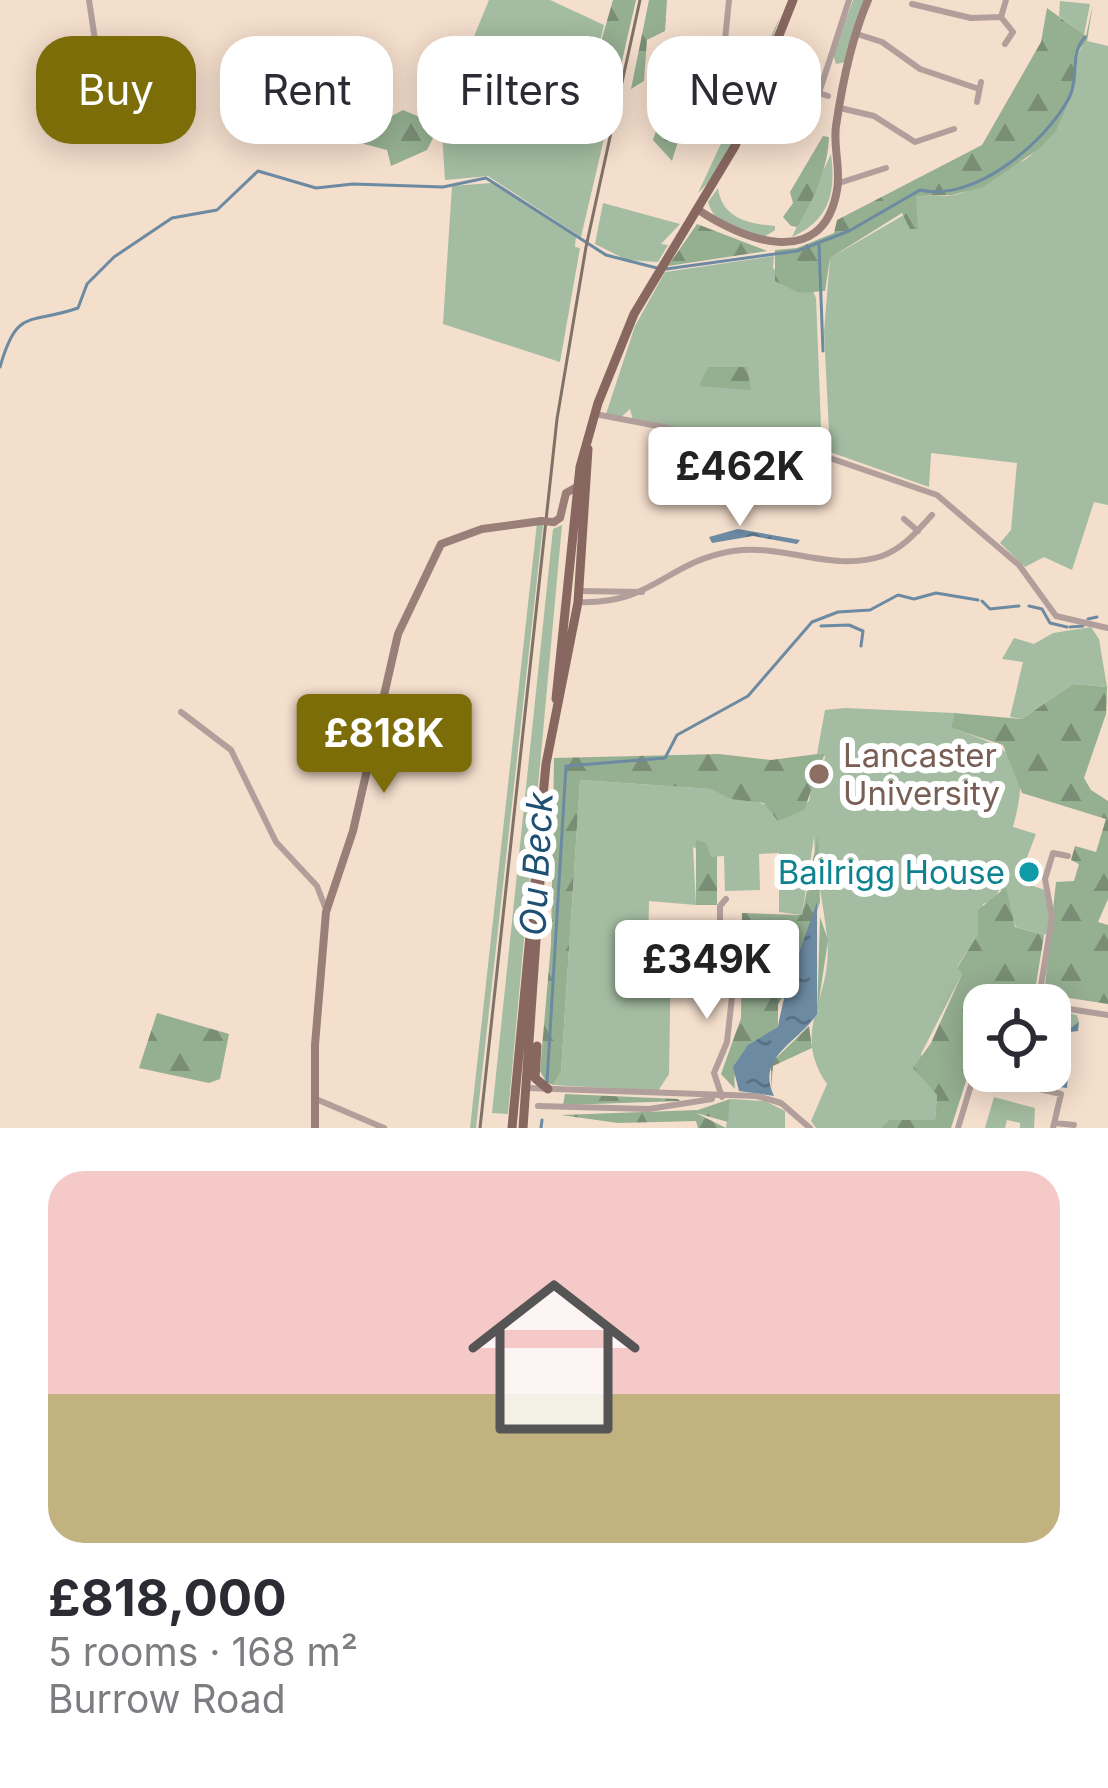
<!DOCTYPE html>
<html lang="en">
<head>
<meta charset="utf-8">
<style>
  :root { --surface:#fff; --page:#f2f2f3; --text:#2b2b33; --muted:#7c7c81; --line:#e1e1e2; --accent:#7c6d09 }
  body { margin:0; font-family:Inter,sans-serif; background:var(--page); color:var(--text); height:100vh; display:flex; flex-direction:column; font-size:45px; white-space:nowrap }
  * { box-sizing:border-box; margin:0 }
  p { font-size:39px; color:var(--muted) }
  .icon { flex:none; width:66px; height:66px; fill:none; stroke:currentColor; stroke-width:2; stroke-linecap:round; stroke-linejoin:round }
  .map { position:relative; height:1128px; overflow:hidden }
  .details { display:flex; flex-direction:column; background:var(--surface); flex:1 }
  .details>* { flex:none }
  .top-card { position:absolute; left:36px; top:36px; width:1038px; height:108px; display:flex; gap:24px }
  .buttons { position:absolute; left:963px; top:984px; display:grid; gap:24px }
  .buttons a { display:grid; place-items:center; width:108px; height:108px; border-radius:24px; background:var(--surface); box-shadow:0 6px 30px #0003; font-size:60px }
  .price { position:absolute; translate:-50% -102px; padding:0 27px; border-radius:12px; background:#fff; color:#222; font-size:39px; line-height:78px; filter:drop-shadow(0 3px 6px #0008) }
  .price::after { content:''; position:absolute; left:50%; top:72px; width:36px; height:27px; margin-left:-18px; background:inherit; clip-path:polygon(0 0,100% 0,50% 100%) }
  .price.active { background:var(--accent); color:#fff }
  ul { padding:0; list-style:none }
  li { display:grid; align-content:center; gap:24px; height:636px; padding:0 48px }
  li+li { border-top:3px solid var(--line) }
  li span { display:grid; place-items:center; height:372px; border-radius:36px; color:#555 }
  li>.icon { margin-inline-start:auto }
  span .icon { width:216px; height:216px; fill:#fffc; stroke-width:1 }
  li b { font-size:51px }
  .tag { padding:0 42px; border-radius:36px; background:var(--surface); box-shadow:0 6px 30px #0003; font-size:42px; line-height:108px }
  .tag.active { background:var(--accent); color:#fff }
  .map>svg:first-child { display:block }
</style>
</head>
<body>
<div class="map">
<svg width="1108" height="1128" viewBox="0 0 1108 1128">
  <defs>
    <pattern id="forest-firs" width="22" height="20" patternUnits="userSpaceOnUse" patternTransform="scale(3)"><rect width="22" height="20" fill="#95af91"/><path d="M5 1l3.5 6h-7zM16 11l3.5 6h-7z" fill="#7a8e76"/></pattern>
    <pattern id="wetland-marsh" width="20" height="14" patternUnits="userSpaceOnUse" patternTransform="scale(3)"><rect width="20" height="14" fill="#a4bca1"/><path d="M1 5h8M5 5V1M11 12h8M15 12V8" fill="none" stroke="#869983"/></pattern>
    <pattern id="water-ripples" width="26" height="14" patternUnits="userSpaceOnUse" patternTransform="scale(3)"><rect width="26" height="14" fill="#6c8aa2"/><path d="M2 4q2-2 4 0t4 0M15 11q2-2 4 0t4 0" fill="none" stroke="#597184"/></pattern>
  </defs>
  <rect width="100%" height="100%" fill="#f4decc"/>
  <path fill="#a4bca1" d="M489,0H550L604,25L594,66L600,96L613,81L617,83L581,237L488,176L445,180L441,117Z
    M853,0H865L846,62L836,64L833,54Z
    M1060,1L1090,4L1084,35L1059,16Z
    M780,17C760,73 742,152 698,193Z
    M1087,41L1108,46V505L1094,502L1072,570L1044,557L1025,567L1000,543L1011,530L1017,463L931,453L929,487L830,452L824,332L830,258L914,209L916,195C965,199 967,192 1004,168C1012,163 1023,163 1030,156C1049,141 1063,116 1072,94C1080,75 1071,53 1087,41Z
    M831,154C836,192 830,220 792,237Z
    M491,183L576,236L575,247L580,248L560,362L443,324L452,186Z
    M718,188C722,218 748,224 775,226V230L764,237C741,233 715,227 708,202Z
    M603,203L680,224L661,244L668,245L658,262L627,260L595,244Z
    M774,256L773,268L799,293L813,291L816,298L822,452L759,447L709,432L633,420L630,409L620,418L606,414L635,326L665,272Z
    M537,523L543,525L476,1128H470Z
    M562,525L508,1114L492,1113L553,529Z
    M1091,627L1099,639L1107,687L1073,684L1022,719L1010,717L1023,662L1002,659L1014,638L1034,644L1053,633Z
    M845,708L954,713L951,728C1014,749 1032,757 1013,827L1036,834L1018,881L1048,891L1050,931L1044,935L1016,927L1000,888L994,900L983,904L978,934L957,967L962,974L921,1054L937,1095L935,1121L889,1120L880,1128H816L811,1121L827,1084C789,1029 834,999 827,938C824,904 815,872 814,837L802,915L779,912V853L759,854L760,890L725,891L724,856L711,857L693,847L696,905L649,901L648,950L671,953L669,1074L658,1091L553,1085L561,1072L580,780L711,789L792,812L809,801L816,765L825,759L824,753L817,754L825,710Z
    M1051,1010L1077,1015L1079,1022L1064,1038L1059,1087L1049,1091L1036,1085L1050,1071Z
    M994,1097L1035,1108L1034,1128H1020V1123L1007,1120L1005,1128H985Z
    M730,1099L765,1101L785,1111V1128H726Z"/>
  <path fill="url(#forest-firs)" d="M613,0H636L617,83L612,81L597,98L594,66Z
    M649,0H667L665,31L647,40L644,81L631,89Z
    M1093,4L1087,41L1077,51L1073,92L1056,131L1039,149L983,187L952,195L916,196L918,229H910L902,213L830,258L825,291L799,293L775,281V250L797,248L834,233L837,220L982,145L1041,42L1047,8L1086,36Z
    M682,104L688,109L672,161L653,140L660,119Z
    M403,110L422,118L434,136L427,150L391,166L387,150L364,144L362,132Z
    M823,136L829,137C828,168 814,199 797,227L791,226L783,217L793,203L790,192Z
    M697,224L767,251L668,266Z
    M708,367H747L751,390L699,386Z
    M1073,684L1107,687L1106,714L1084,778L1091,790L1108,801V899L1098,922L1108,925V1004L1044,994L1056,882L1074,881L1079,864L1071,860L1075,846L1096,852L1106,819L1022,793L1003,745L951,728L954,713L1022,719Z
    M825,753L804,810L778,821L764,803L731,799L711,789L580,780L561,1072L553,1085L546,1082L540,1071L551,944L554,758L719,754L771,760Z
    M818,835L820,902L794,979L778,1004V1028C750,1047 731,1059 735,1089L721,1074L741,1018L742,913L802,915Z
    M696,840L706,843L711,857L717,856V905H696Z
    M1006,887L1015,927L1044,935L1035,991L1004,1005H984V1025L951,1128H880L889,1120H935L937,1095L913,1068L931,1043L962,974L957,968L978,934V910Z
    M820,917L828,940L817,1014Z
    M157,1013L229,1034L220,1079L209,1083L139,1068Z
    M809,1026L812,1048L773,1066L771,1090V1063Z
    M565,1094L678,1099L680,1101L563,1105Z
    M730,1099L728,1122L696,1113L726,1128H698L696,1121L618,1123L561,1115L698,1110Z"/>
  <path fill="url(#wetland-marsh)" d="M671,39L677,51L670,75L654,78L660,45Z"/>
  <path fill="url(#water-ripples)" d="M738,529L800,540L797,544L753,536L712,543L709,537Z
    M817,902V1014C799,1042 755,1057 774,1096L739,1091L733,1067L748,1045L778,1027C784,988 803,944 817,902Z
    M1079,1022L1078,1031L1070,1032L1067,1088L1059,1087L1065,1032Z"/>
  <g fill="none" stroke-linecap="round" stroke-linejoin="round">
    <path stroke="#6c8aa2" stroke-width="3" d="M819,245L823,351
      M666,269L797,251L849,231L920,190C974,203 1045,143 1069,98C1080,76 1069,55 1085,37
      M0,367C17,307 29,325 78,308L87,284L114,257L172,218L217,210L258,171L316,188L353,184L443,187L486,178L606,255L657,268
      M982,601L990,609L1019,606
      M1029,606L1042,609L1050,623L1067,627
      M1088,619L1097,617
      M821,626L849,625L863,631L861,646
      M1070,627L1083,626
      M547,1082L566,766L665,758L677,735L748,696L812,622L838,612L870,610L898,595L914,599L936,593L978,600
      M541,1128L542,1120"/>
    <path stroke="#b29f9b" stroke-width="6" d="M89,0L97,53
      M912,4L971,18L1001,17L1006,0
      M1001,17L1013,32L1005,44
      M857,34L882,42L920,69L979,89
      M725,40L729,0
      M828,96L819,93L849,0
      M977,102L981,82
      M840,108L874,116L915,142L954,129
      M839,183L886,168
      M595,414L710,436L760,452L824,456L937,495L1019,565L1056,616L1108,628
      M904,519L918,531
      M580,591L642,592
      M578,602C654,605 665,562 733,551C783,543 833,573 882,556C904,548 917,531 932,515
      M181,712L231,750L276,842L317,886L325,907
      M1038,1004L1052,917L1045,879L1053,853L1068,856
      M1015,1005H1044
      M1050,1006L1108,1015
      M974,1074L1061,1094L1053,1128
      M527,1088L757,1096L781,1103L810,1128
      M722,1097L714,1073L727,1042L737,951L720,927V906L726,899
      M316,1099L384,1128
      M538,1106L649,1109L712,1099
      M1055,1123L1074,1125
      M958,1128L984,1042"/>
    <path stroke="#997f78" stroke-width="8" d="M697,209C741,239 823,273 837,190C841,169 833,147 836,126C842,85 852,37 868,0
      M554,522L560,518L566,493L577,487
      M315,1128V1045L326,912L353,831L398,634L441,544L482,529L541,521"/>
    <path stroke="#87675f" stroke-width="9" d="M556,699L580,467L598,403L634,314L735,146L793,0
      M537,1046L535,1078L548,1089
      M512,1128L546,764L578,602L588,449
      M523,1128L540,882"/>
    <path stroke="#807267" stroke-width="3" d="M480,1128L557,419L586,247L640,0"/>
    <path stroke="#997f78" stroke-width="8" d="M541,521L554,522"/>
  </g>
  <circle fill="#8d6e63" stroke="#fff" stroke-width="4.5" cx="819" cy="774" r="12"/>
  <circle fill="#0f9aa8" stroke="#fff" stroke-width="4.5" cx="1029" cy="872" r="12"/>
  <g text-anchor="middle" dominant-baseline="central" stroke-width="12" stroke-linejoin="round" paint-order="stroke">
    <g font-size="33" fill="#785e54" stroke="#fff" text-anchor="start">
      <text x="843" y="755">Lancaster<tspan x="843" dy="38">University</tspan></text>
    </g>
    <g font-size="33" fill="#0d838f" stroke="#fff" text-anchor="end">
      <text x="1005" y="872">Bailrigg House</text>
    </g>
    <g font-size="36" font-style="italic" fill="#1e5074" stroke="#fff">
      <text transform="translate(536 864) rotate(-87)">Ou Beck</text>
    </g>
  </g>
</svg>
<div class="buttons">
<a><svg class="icon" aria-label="locate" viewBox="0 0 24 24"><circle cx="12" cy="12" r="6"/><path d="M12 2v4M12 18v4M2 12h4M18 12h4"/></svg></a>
</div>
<b class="price" style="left:740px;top:529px">£462K</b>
<b class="price active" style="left:384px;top:796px">£818K</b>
<b class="price" style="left:707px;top:1022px">£349K</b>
<div class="top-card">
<a class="tag active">Buy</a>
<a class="tag">Rent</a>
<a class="tag">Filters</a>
<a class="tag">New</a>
</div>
</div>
<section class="details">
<ul>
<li><span style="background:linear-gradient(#f6c9c9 60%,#c2b280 0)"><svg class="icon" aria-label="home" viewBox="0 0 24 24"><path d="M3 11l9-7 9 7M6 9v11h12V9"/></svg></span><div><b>£818,000</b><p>5 rooms · 168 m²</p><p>Burrow Road</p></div></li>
</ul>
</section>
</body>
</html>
